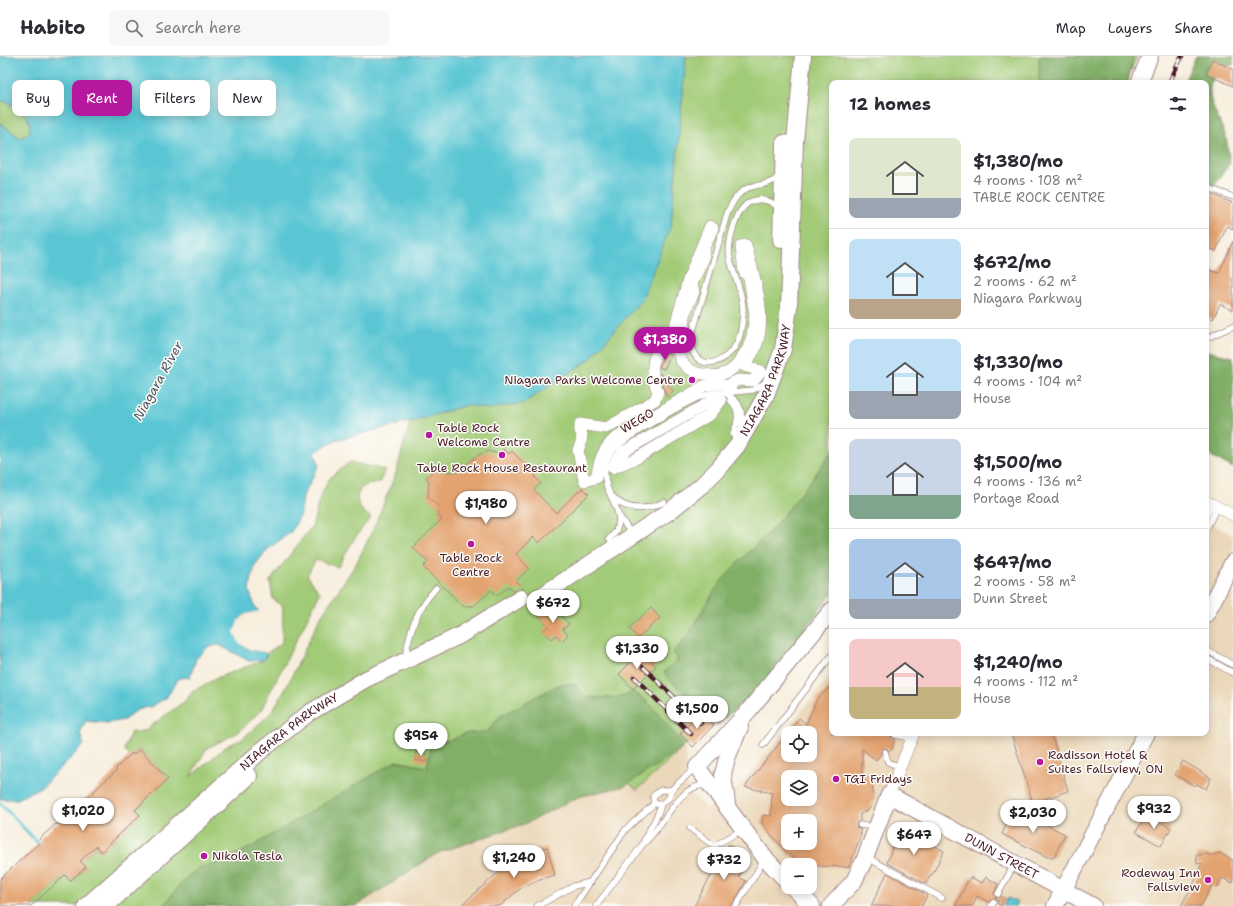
<!DOCTYPE html>
<html lang="en">
<head>
<meta charset="utf-8">
<style>
  :root { --surface:#fff; --page:#f7f7f7; --text:#2b2b33; --muted:#7c7c81; --line:#e1e1e2; --accent:#b5179e }
  body { margin:0; font-family:"Shantell Sans",sans-serif; background:var(--page); color:var(--text); height:100vh; display:flex; flex-direction:column; font-size:15px; white-space:nowrap }
  * { box-sizing:border-box; margin:0 }
  p { font-size:13px; color:var(--muted) }
  .icon { flex:none; width:22px; height:22px; fill:none; stroke:currentColor; stroke-width:2; stroke-linecap:round; stroke-linejoin:round }
  .map { position:relative; flex:1; overflow:hidden }
  .details { position:absolute; left:829px; top:24px; width:380px; height:656px; display:flex; flex-direction:column; background:var(--surface); border-radius:8px; box-shadow:0 2px 10px #0003 }
  .details>* { flex:none }
  .top-card { position:absolute; left:12px; top:24px; width:380px; height:36px; display:flex; gap:8px }
  .tools { position:absolute; left:781px; top:670px; display:grid; gap:8px }
  .tools a { display:grid; place-items:center; width:36px; height:36px; border-radius:8px; background:var(--surface); box-shadow:0 2px 10px #0003; font-size:20px }
  .price { position:absolute; translate:-50% -34px; padding:0 9px; border-radius:14px; background:#fff; color:#222; font-size:13px; line-height:26px; filter:drop-shadow(0 1px 2px #0008) }
  .price::after { content:''; position:absolute; left:50%; top:24px; width:12px; height:9px; margin-left:-6px; background:inherit; clip-path:polygon(0 0,100% 0,50% 100%) }
  .price.active { background:var(--accent); color:#fff }
  ul { padding:0; list-style:none }
  li { display:flex; align-items:center; gap:12px; height:100px; padding:0 20px }
  li+li { border-top:1px solid var(--line) }
  li span { display:grid; place-items:center; flex:none; width:112px; height:80px; border-radius:8px; color:#555 }
  li>.icon { margin-inline-start:auto }
  span .icon { width:48px; height:48px; fill:#fffc; stroke-width:1 }
  li b { font-size:17px }
  h2 { display:flex; justify-content:space-between; align-items:center; height:48px; padding:0 20px; font-size:17px }
  .chip { padding:0 14px; border-radius:8px; background:var(--surface); box-shadow:0 2px 10px #0003; font-size:14px; line-height:36px }
  .chip.active { background:var(--accent); color:#fff }
  header { display:flex; align-items:center; gap:24px; box-sizing:border-box; height:56px; padding:0 20px; background:var(--surface); border-bottom:1px solid var(--line) }
  header strong { font-size:19px }
  nav { display:flex; gap:22px; margin-inline-start:auto; font-size:14px }
  .search { width:280px; height:36px; background:var(--page); display:flex; align-items:center; gap:10px; box-sizing:border-box; padding:0 14px; border-radius:8px; color:var(--muted); font-size:15px }
  .map>svg:first-child { display:block }
</style>
</head>
<body>
<header>
<strong>Habito</strong>
<div class="search"><svg class="icon" aria-label="search" viewBox="0 0 24 24"><circle cx="10" cy="10" r="6"/><path d="M15 15l6 6"/></svg>Search here</div>
<nav><a>Map</a><a>Layers</a><a>Share</a></nav>
</header>
<div class="map">
<svg width="1233" height="850" viewBox="0 0 1233 850">
  <rect width="100%" height="100%" fill="#fdfcf7"/>
  <filter id="ink" filterUnits="userSpaceOnUse"><feTurbulence type="fractalNoise" baseFrequency=".025" numOctaves="2"/><feDisplacementMap in="SourceGraphic" scale="8" xChannelSelector="R" yChannelSelector="G"/><feConvolveMatrix kernelMatrix="1 2 1 2 8 2 1 2 1" color-interpolation-filters="sRGB"/></filter>
  <filter id="wash" filterUnits="userSpaceOnUse"><feTurbulence type="fractalNoise" baseFrequency=".012" numOctaves="4" result="noise"/><feDisplacementMap in="SourceGraphic" scale="16" xChannelSelector="R" yChannelSelector="G"/><feGaussianBlur stdDeviation="0.9" result="paint"/><feColorMatrix in="noise" values="0 0 0 0 0 0 0 0 0 0 0 0 0 0 0 0 0 1.4 0 .05"/><feComposite in="paint" operator="in"/></filter>
  <g filter="url(#wash)">
    <rect width="100%" height="100%" fill="#f7eedd"/>
    <path fill="#ebd8ba" fill-rule="evenodd" d="M1206,464L1233,480V850H291L377,781L625,724L637,734L685,690L687,734L707,753L739,730L832,618V677H1206ZM788,677H810V699H788ZM788,721H810V743H788ZM788,765H810V787H788ZM788,809H810V831H788Z"/>
    <path fill="#a2cb77" stroke="#767551" d="M686,0H1136V3L1126,27H832V531L685,690L637,734L625,724L377,781L291,850H31L65,819L71,825L86,811L80,805L96,791L101,796L140,760L135,754L168,723L140,693L129,700L124,693L131,676L144,675L185,645L193,635L219,621L264,604L267,597L282,587L283,550L273,543L270,525L312,470L321,438L330,422L350,406L385,414L379,427C355,425 349,450 371,461L354,483L338,511L316,504L307,519L320,537L261,654L239,676L207,692L190,721L228,689L241,684L270,658L284,636L321,560L356,508L372,476L396,417L410,366L467,349L488,353L671,169Z
      M0,44C16,49 34,59 29,78L20,82L0,67Z"/>
    <path fill="#81af68" stroke="#66674a" d="M1039,0H1133L1128,27H1039Z
      M1196,0H1233V9C1227,9 1224,12 1220,16C1197,33 1219,60 1225,79C1228,88 1228,98 1230,107L1206,141V27H1184Z
      M1206,295L1233,301V412L1206,397Z
      M832,395V538L760,632L717,669L708,658L700,653L668,622L664,616L678,604L673,596C695,576 703,548 721,526C736,507 754,492 770,475C792,450 813,423 832,395Z
      M560,628H574L587,642L622,641L633,636L648,646L685,690L625,730L578,741L527,767L438,797L356,850H163L186,822L200,811L219,806L248,793L396,705L427,711L432,684L448,685L467,677L487,676L499,661Z"/>
    <path fill="#5ac6d4" stroke="#527280" d="M0,0H686L671,169L642,243L590,303L524,347L488,353L467,349L410,366L335,384L315,396L319,409L303,440L301,458L291,476L268,493L255,509L249,534L255,551L259,555C255,556 250,557 247,558C231,565 233,587 248,593C254,595 261,596 267,597L264,604L249,605L219,589L208,591L196,603L190,621L179,622L166,642L152,650L137,654L124,664L108,667L85,665L80,678L84,689L42,730L18,743H0V67L20,82L29,78C34,59 16,49 0,44Z
      M1008,842L1018,847L1016,850H1003Z"/>
    <path fill="#f7eedd" d="M259,555L261,556L247,560L240,566L237,576L240,585L249,591L269,596L267,597L248,593L239,587L234,576L238,565L246,558Z"/>
    <g fill="none" stroke-linecap="round" stroke-linejoin="round">
      <path stroke="#5ac6d4" stroke-width="3" d="M0,747L38,787"/>
    </g>
    <g id="blocks">
      <path fill="#e3a36f" fill-rule="evenodd" d="M1212,3L1233,13V30L1206,18Z
        M1211,138L1233,147V173L1227,170L1216,195L1206,191V150Z
        M1233,185V254L1220,248L1213,263L1206,261V213L1219,217Z
        M667,296L671,299L664,313L660,312V309L664,299Z
        M660,317L673,335L667,341L665,337Z
        M503,393L509,398L512,395L536,420L535,421L541,427L534,434L556,457L582,432L589,438L539,487L533,481L516,498L529,512L516,525L524,533L514,535L509,530L497,540L491,534L474,550H463L423,511L428,506L413,492L442,463L438,459L439,451L428,441L429,425L426,422L436,412L439,415L457,416L478,399L489,395L498,398Z
        M542,551L555,564L560,559L569,568L563,573L568,579L562,585L556,579L552,583L543,575L548,570L532,553Z
        M651,552L660,562L638,582L629,572Z
        M641,596L656,610L633,633L619,618Z
        M832,629V677H891V681L895,683L892,693L889,695L886,692L882,693L881,698L876,704L862,693V717L871,724L874,740L871,751L868,754L860,758V765L856,768L857,772L860,773L861,779L849,811L818,810L806,807L804,802L798,804L788,798L762,768L763,759L771,760L772,737L745,731L799,662L806,668L817,643ZM788,677H810V699H788ZM788,721H810V743H788ZM788,765H810V787H788Z
        M701,656L714,669L693,691L680,678Z
        M1011,677H1051L1068,735L1033,747Z
        M140,693L168,723L135,754L140,759L101,796L96,790L80,805L86,811L70,825L65,819L31,850H0V823L41,785L39,783L56,768L57,769L117,714L116,712L132,697L133,699Z
        M416,695L427,698L426,706L415,704Z
        M1183,705L1211,722L1206,733L1197,728L1195,730L1175,719Z
        M1015,753L1065,778L1054,801H1047L1002,778L1011,757L1012,758Z
        M1146,758L1171,772L1161,790L1136,776Z
        M899,771L944,795L932,819L931,818L926,828L887,807Z
        M729,788L747,805L739,821L746,825L732,850H694Z
        M547,791L555,819L540,823L521,832L500,850H460L519,799Z
        M1220,797L1233,804V827L1222,822L1217,832L1212,829L1201,850H1181L1200,816L1198,815L1202,807L1197,808L1196,799L1209,798L1210,800Z
        M887,817L927,839L922,850H871Z
        M970,821L982,827L986,821L998,828L994,838L996,842L1001,840L1005,843L1001,850L998,848V844L995,842L988,846L977,840L973,850H955Z"/>
    </g>
  </g>
  <g filter="url(#ink)">
    <use href="#blocks" fill-opacity="0" stroke="#a08684" stroke-width="1"/>
    <g fill="none" stroke-linecap="round" stroke-linejoin="round">
      <defs>
        <path id="lane" d="M779,120C772,128 764,128 754,130C739,133 732,146 727,158L691,282C690,318 728,312 739,282C742,272 743,262 743,252C739,212 719,209 736,164C740,154 746,145 757,144C766,143 774,147 779,153
          M1206,131L1233,141
          M1206,280L1209,281L1233,270
          M724,337L753,334L766,326
          M730,344C741,354 738,366 733,378
          M611,439C626,456 645,455 664,446
          M1206,460L1212,448
          M620,461L632,479
          M1206,473L1217,451
          M609,483C635,459 601,441 605,413C606,407 608,401 612,396C621,383 688,345 705,339C711,337 720,336 726,338C741,345 742,355 742,370
          M1206,594L1233,609
          M405,602C410,573 416,554 436,532
          M1206,602L1233,617
          M895,679L912,682
          M763,689L832,599
          M885,696L888,706L900,711
          M654,748L653,740L661,734H671L696,711
          M860,769L875,771
          M690,772L714,790L742,774
          M643,787C648,773 658,763 661,748
          M866,801L942,842
          M800,809L802,806
          M998,838L1014,809
          M537,850L574,830L591,826
          M574,850L626,773L654,748H661L669,742L671,734
          M596,850L643,788C663,773 680,724 708,730
          M736,850L764,804
          M991,850L994,846"/>
        <path id="street" d="M710,170L713,172L703,194L704,202L692,227L694,236L684,259L685,266L676,290L681,305L688,312L697,317L717,320L728,316L735,311L748,292L752,280L755,259L749,222L744,216L741,190L746,189C754,220 768,260 756,291C753,298 748,304 744,310L761,315L753,325L738,324L730,328L731,331L718,328L704,330L614,383C602,394 599,406 596,422L584,425L578,394L581,387L582,378L580,375V368L606,372L655,344L658,336C651,321 648,292 670,287L689,221Z
          M713,344L721,345L711,358L637,402L613,412L617,403L623,396Z
          M1206,445L1233,459
          M889,739L914,677"/>
        <g id="secondary">
          <path d="M1139,27L1150,0"/>
          <path d="M781,184L784,87"/>
          <path id="s1" d="M535,544L670,455L702,429L717,414L737,390L766,339L783,293L789,251L795,86L803,0"/>
          <path d="M1206,558L1233,506"/>
          <path d="M727,748L723,718L727,702L740,671"/>
          <path d="M788,826L765,802L697,711L744,660L832,554"/>
          <path d="M793,831L812,850"/>
          <path id="s2" d="M86,850L262,694L309,657L366,623L459,580L521,542"/>
          <path d="M106,850L249,720"/>
          <path id="s3" d="M831,850L854,825L864,805L889,739L1093,850"/>
          <path d="M1055,850L1146,677"/>
        </g>
      </defs>
      <use href="#lane" stroke="#a08684" stroke-width="7"/>
      <use href="#street" stroke="#a08684" stroke-width="12"/>
      <use href="#secondary" stroke="#a08684" stroke-width="18"/>
      <use href="#lane" stroke="#fff" stroke-width="5.5"/>
      <use href="#street" stroke="#fff" stroke-width="11"/>
      <use href="#secondary" stroke="#fff" stroke-width="16"/>
      <defs>
        <path id="rail" d="M1169,27L1182,0
          M643,611L701,667
          M634,621L691,678"/>
      </defs>
      <use href="#rail" stroke="#4a1f2b" stroke-width="4.5"/>
      <use href="#rail" stroke="#fdfcf7" stroke-width="3" stroke-dasharray="9" stroke-linecap="butt"/>
    </g>
  </g>
  <g fill="#b5179e" stroke="#fdfcf7" stroke-width="1.5">
    <circle cx="692" cy="324" r="4"/>
    <circle cx="429" cy="379" r="4"/>
    <circle cx="502" cy="399" r="4"/>
    <circle cx="471" cy="488" r="4"/>
    <circle cx="1040" cy="706" r="4"/>
    <circle cx="836" cy="723" r="4"/>
    <circle cx="204" cy="800" r="4"/>
    <circle cx="1208" cy="824" r="4"/>
  </g>
  <g text-anchor="middle" dominant-baseline="central" stroke-width="3" stroke-linejoin="round" paint-order="stroke">
    <g font-size="12" fill="#4a1f2b" stroke="#fdfcf7">
      <text stroke="none"><textPath href="#s1" startOffset="328">NIAGARA PARKWAY</textPath></text>
      <text transform="translate(637 365) rotate(-31)">WEGO</text>
      <text stroke="none"><textPath href="#s2" startOffset="268">NIAGARA PARKWAY</textPath></text>
      <text stroke="none"><textPath href="#s3" startOffset="255">DUNN STREET</textPath></text>
    </g>
    <g font-size="12" fill="#4a1f2b" stroke="#fdfcf7" text-anchor="start">
      <text x="684" y="324" text-anchor="end">Niagara Parks Welcome Centre</text>
      <text x="437" y="372">Table Rock<tspan x="437" dy="14">Welcome Centre</tspan></text>
      <text x="502" y="412" text-anchor="middle">Table Rock House Restaurant</text>
      <text x="471" y="502" text-anchor="middle">Table Rock<tspan x="471" dy="14">Centre</tspan></text>
      <text x="1048" y="699">Radisson Hotel &amp;<tspan x="1048" dy="14">Suites Fallsview, ON</tspan></text>
      <text x="844" y="723">TGI Fridays</text>
      <text x="212" y="800">Nikola Tesla</text>
      <text x="1200" y="817" text-anchor="end">Rodeway Inn<tspan x="1200" dy="14">Fallsview</tspan></text>
    </g>
    <g font-size="13" font-style="italic" fill="#505966" stroke="#fdfcf7">
      <text transform="translate(158 325) rotate(-61)">Niagara River</text>
    </g>
  </g>
</svg>
<div class="tools">
<a><svg class="icon" aria-label="locate" viewBox="0 0 24 24"><circle cx="12" cy="12" r="6"/><path d="M12 2v4M12 18v4M2 12h4M18 12h4"/></svg></a>
<a><svg class="icon" aria-label="layers" viewBox="0 0 24 24"><path d="M12 4l9 5-9 5-9-5zM3 14l9 5 9-5"/></svg></a>
<a>+</a>
<a>−</a>
</div>
<b class="price active" style="left:665px;top:305px">$1,380</b>
<b class="price" style="left:486px;top:469px">$1,980</b>
<b class="price" style="left:553px;top:568px">$672</b>
<b class="price" style="left:637px;top:614px">$1,330</b>
<b class="price" style="left:697px;top:674px">$1,500</b>
<b class="price" style="left:421px;top:701px">$954</b>
<b class="price" style="left:1154px;top:774px">$932</b>
<b class="price" style="left:83px;top:776px">$1,020</b>
<b class="price" style="left:1033px;top:778px">$2,030</b>
<b class="price" style="left:914px;top:800px">$647</b>
<b class="price" style="left:514px;top:823px">$1,240</b>
<b class="price" style="left:724px;top:825px">$732</b>
<div class="top-card">
<a class="chip">Buy</a>
<a class="chip active">Rent</a>
<a class="chip">Filters</a>
<a class="chip">New</a>
</div>
<section class="details">
<h2>12 homes<svg class="icon" aria-label="filters" viewBox="0 0 24 24"><path d="M4 7h16M4 17h16"/><circle cx="9" cy="7" r="2"/><circle cx="15" cy="17" r="2"/></svg></h2>
<ul>
<li><span style="background:linear-gradient(#dfe7d0 75%,#9aa5b1 0)"><svg class="icon" aria-label="home" viewBox="0 0 24 24"><path d="M3 11l9-7 9 7M6 9v11h12V9"/></svg></span><div><b>$1,380/mo</b><p>4 rooms · 108 m²</p><p>TABLE ROCK CENTRE</p></div></li>
<li><span style="background:linear-gradient(#bfe0f5 75%,#b9a48a 0)"><svg class="icon" aria-label="home" viewBox="0 0 24 24"><path d="M3 11l9-7 9 7M6 9v11h12V9"/></svg></span><div><b>$672/mo</b><p>2 rooms · 62 m²</p><p>Niagara Parkway</p></div></li>
<li><span style="background:linear-gradient(#bfe0f5 65%,#9aa5b1 0)"><svg class="icon" aria-label="home" viewBox="0 0 24 24"><path d="M3 11l9-7 9 7M6 9v11h12V9"/></svg></span><div><b>$1,330/mo</b><p>4 rooms · 104 m²</p><p>House</p></div></li>
<li><span style="background:linear-gradient(#c9d6e8 70%,#7fa58c 0)"><svg class="icon" aria-label="home" viewBox="0 0 24 24"><path d="M3 11l9-7 9 7M6 9v11h12V9"/></svg></span><div><b>$1,500/mo</b><p>4 rooms · 136 m²</p><p>Portage Road</p></div></li>
<li><span style="background:linear-gradient(#a9c7e8 75%,#9aa5b1 0)"><svg class="icon" aria-label="home" viewBox="0 0 24 24"><path d="M3 11l9-7 9 7M6 9v11h12V9"/></svg></span><div><b>$647/mo</b><p>2 rooms · 58 m²</p><p>Dunn Street</p></div></li>
<li><span style="background:linear-gradient(#f6c9c9 60%,#c2b280 0)"><svg class="icon" aria-label="home" viewBox="0 0 24 24"><path d="M3 11l9-7 9 7M6 9v11h12V9"/></svg></span><div><b>$1,240/mo</b><p>4 rooms · 112 m²</p><p>House</p></div></li>
</ul>
</section>
</div>
</body>
</html>
